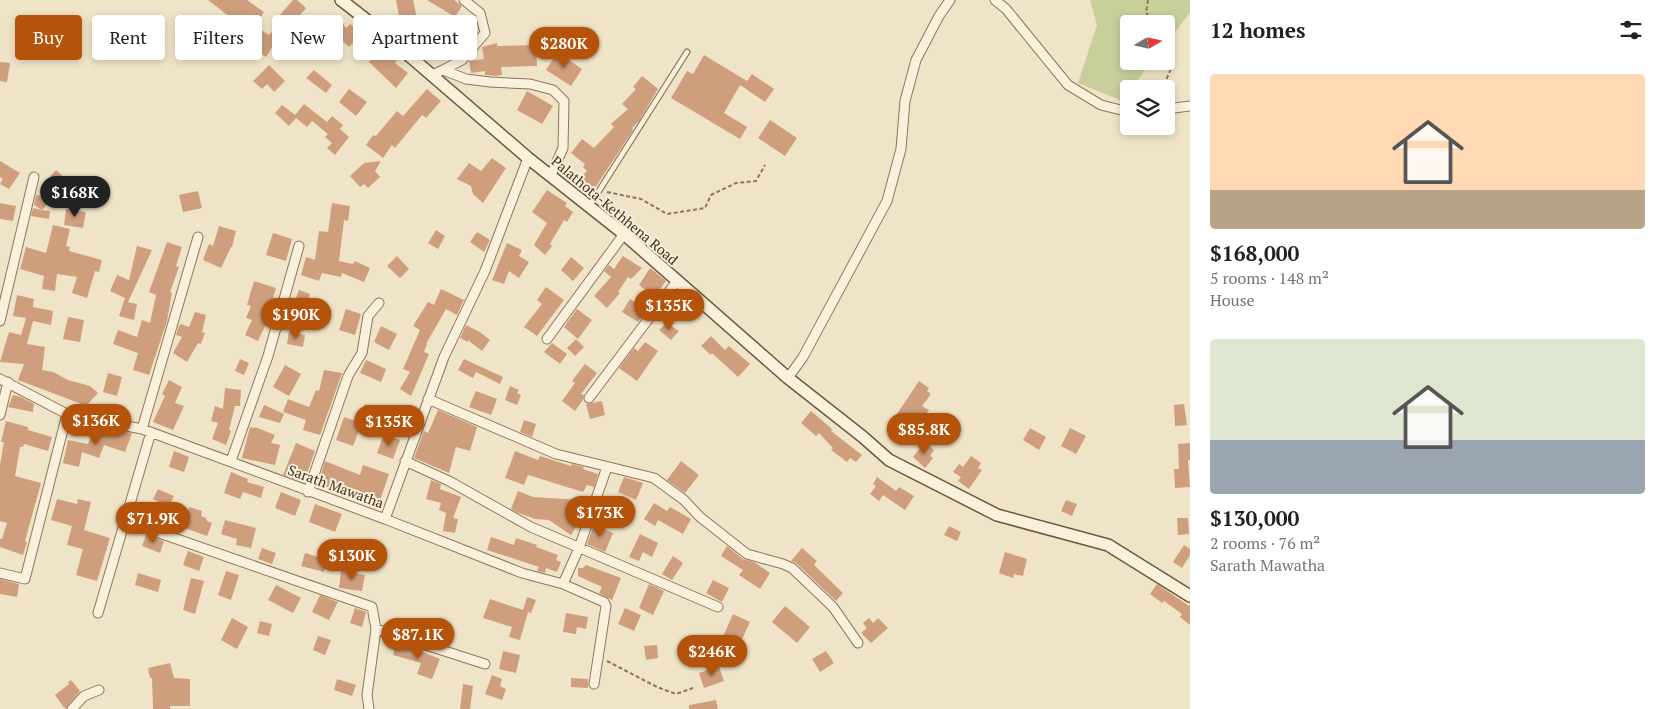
<!DOCTYPE html>
<html lang="en">
<head>
<meta charset="utf-8">
<style>
  :root { --surface:#fff; --page:#f2f2f2; --text:#202124; --muted:#757577; --accent:#b45309 }
  body { margin:0; font-family:"PT Serif",serif; background:var(--page); color:var(--text); height:100vh; display:flex; flex-direction:column; font-size:19px; white-space:nowrap }
  * { box-sizing:border-box; margin:0 }
  p { font-size:16px; color:var(--muted) }
  .icon { flex:none; width:28px; height:28px; fill:none; stroke:currentColor; stroke-width:2; stroke-linecap:round; stroke-linejoin:round }
  .map { position:relative; flex:1; overflow:hidden }
  .panel { display:flex; flex-direction:column; background:var(--surface); width:475px }
  .panel>* { flex:none }
  .top-card { position:absolute; left:15px; top:15px; width:475px; height:45px; display:flex; gap:10px }
  .needle { width:32px; rotate:81deg }
  .tools { position:absolute; left:1120px; top:15px; display:grid; gap:10px }
  .tools a { display:grid; place-items:center; width:55px; height:55px; border-radius:5px; background:var(--surface); box-shadow:0 2px 8px #0003; font-size:25px }
  .price { position:absolute; translate:-50% -42px; padding:0 11px; border-radius:18px; background:var(--accent); color:#fff; font-size:16px; line-height:32px; filter:drop-shadow(0 1px 2px #0008) }
  .price::after { content:''; position:absolute; left:50%; top:30px; width:15px; height:11px; margin-left:-8px; background:inherit; clip-path:polygon(0 0,100% 0,50% 100%) }
  .price.active { background:#222; color:#fff }
  ul { padding:0; list-style:none }
  li { display:grid; align-content:center; gap:10px; height:265px; padding:0 20px }
  li span { display:grid; place-items:center; height:155px; border-radius:5px; color:#555 }
  li>.icon { margin-inline-start:auto }
  span .icon { width:90px; height:90px; fill:#fffc; stroke-width:1 }
  li b { font-size:21px }
  h2 { display:flex; justify-content:space-between; align-items:center; height:60px; padding:0 20px; font-size:21px }
  .pill { padding:0 18px; border-radius:5px; background:var(--surface); box-shadow:0 2px 8px #0003; font-size:18px; line-height:45px }
  .pill.active { background:var(--accent); color:#fff }
  main { display:flex; flex:1; min-height:0 }
  .map>svg:first-child { display:block }
</style>
</head>
<body>
<main>
<div class="map">
<svg width="1190" height="709" viewBox="0 0 1190 709">
  <rect width="100%" height="100%" fill="#f0e4c8"/>
  <path fill="#c9cf9b" d="M1090,0H1190V13L1166,43V24H1129V61H1152L1131,89H1129V92L1122,101L1078,83L1097,25Z"/>
  <path fill="#cf9f7d" d="M208,0H247L264,12L255,26L269,35L284,19L280,15L293,0H297L306,8L284,33L282,31L266,57L243,42L241,46L224,35L234,20Z
    M396,0H413L417,19L400,22Z
    M427,0H454L462,6L455,17Z
    M336,14L346,28L350,24L371,39L362,50L353,43L349,47L333,33L329,37L321,26Z
    M424,24L448,28L440,41L421,37Z
    M497,43V46L536,45L537,66L501,67L502,75L496,76L485,75V71L471,73L469,61L484,59L482,47Z
    M380,46L397,60L395,63L408,73L396,88L369,62Z
    M558,52L582,69L571,86L546,70Z
    M704,55L747,81L752,74L774,89L765,102L740,85L724,113L747,127L740,139L671,98L687,71L693,74Z
    M0,62L10,63L7,82L0,81Z
    M269,65L285,81L274,92L267,84L262,89L253,81Z
    M314,70L332,85L326,93L306,78Z
    M642,76L658,89L639,121L632,128L633,130L589,197L574,185L587,171L583,167L585,164L571,153L582,139L594,148L614,127L611,124L628,109L622,104L636,89L633,87Z
    M349,89L367,102L356,116L339,102Z
    M427,89L441,101L426,118L422,115L395,148L392,145L383,158L366,145L373,135L376,136L397,111L403,116Z
    M527,91L553,106L542,124L517,110Z
    M304,104L327,122L332,116L343,125L340,129L349,137L335,155L327,148L332,143L325,137L328,134L312,121L307,127L296,118L289,126L275,113L282,105L295,115Z
    M770,120L797,138L785,156L758,138Z
    M492,158L506,168L483,203L473,194L471,186L457,179L469,163L481,171Z
    M0,161L20,173L9,189L0,184L3,179L0,177Z
    M381,161L375,171L380,177L368,188L364,184L360,187L350,176L364,163Z
    M56,170L69,182L58,193L46,181Z
    M79,181L88,188L85,192L89,195L82,203L69,193Z
    M547,190L567,203L565,206L573,212L567,222L564,220L550,244L552,246L545,255L534,245L547,223L532,212Z
    M198,191L202,208L183,212L179,195Z
    M36,195L53,198L42,210L50,211L49,219L31,216L33,208L42,210L34,205Z
    M0,203L16,206L13,221L0,219Z
    M332,203L350,206L348,221L344,220L339,261L353,264L355,261L370,268L364,282L342,273L341,277L322,273L319,281L301,275L306,257L315,260L319,231L328,232Z
    M66,209L86,212L83,228L64,225Z
    M53,225L70,229L66,246L70,247L69,251L102,260L99,272L95,271L87,298L72,293L77,277L57,274L55,291L42,289L44,276L20,269L26,247L46,253Z
    M219,226L236,231L232,247H231L221,268L203,260L209,244L213,246Z
    M436,230L445,236L438,249L428,243Z
    M477,232L490,240L484,252L470,242Z
    M273,233L292,239L286,261L266,255Z
    M167,242L182,247L176,266L179,267L170,292L172,293L167,321L149,375L133,370L138,353L113,344L118,330L137,337L142,320L150,323L156,295L149,292Z
    M507,243L522,250L519,256L529,262L519,278L509,271L504,284L492,280Z
    M137,246L152,250L128,302L137,304L134,320L119,316L125,298L110,291L117,275L129,280Z
    M397,256L409,269L400,278L387,266Z
    M623,256L642,268L631,279L628,277L618,292L620,293L607,308L594,296L611,277L604,271L609,265L614,269Z
    M571,257L584,268L573,281L561,270Z
    M650,268L666,281L654,297L639,285Z
    M254,281L276,288L268,315L272,317L267,327L265,326L258,341L245,335L252,320L246,318L251,306L247,305Z
    M546,287L564,300L537,336L524,327L542,304L537,300Z
    M441,289L464,300L457,315L446,309L426,344H427L424,352L429,354L411,396L400,389L410,372L403,369L420,330L413,326L428,302L434,305Z
    M299,290L310,294L308,300L323,306L314,326L289,317Z
    M17,295L34,299L33,307L53,311L51,325L33,321L27,344L45,347L42,370L53,372L68,380L90,386L98,393L85,407L79,403L18,380L24,364L0,362L9,332L21,335L26,318L13,316Z
    M630,299L647,310L638,322L622,312Z
    M346,309L361,314L355,335L339,330Z
    M577,309L592,320L578,339L564,327Z
    M195,312L206,315L202,332L205,333L201,344L198,343L187,362L173,353L182,337L176,335L179,326L181,324L189,327Z
    M68,317L84,320L80,342L63,339Z
    M666,323L679,331L671,340L659,330Z
    M466,325L480,332L490,340L482,351L468,340V342L460,338Z
    M381,326L397,334L389,350L374,342Z
    M289,332L305,335L303,347L287,344Z
    M711,336L725,350L729,346L750,364L738,377L712,353L711,355L701,346Z
    M576,339L584,347L575,356L567,348Z
    M645,342L658,351L637,381L619,368L634,348L638,351Z
    M552,343L567,354L560,364L544,352Z
    M240,359L249,363L244,375L235,371Z
    M464,359L503,377L500,384L476,372L473,378L458,370Z
    M366,360L386,369L381,382L360,373Z
    M585,364L597,373L581,394L584,395L583,400L575,411L562,401L575,383L572,381Z
    M285,365L301,374L289,396L273,387Z
    M324,370L342,373L320,435L303,430L306,420L283,412L288,399L309,407L316,390L319,391Z
    M108,373L122,377L117,396L103,392Z
    M169,380L182,387L175,403L184,406L173,430L153,422L165,396L162,394Z
    M919,381L929,388L927,391L931,394L922,406L929,410L915,430L895,417Z
    M510,386L519,390L517,393L521,395L517,405L505,400Z
    M225,388L241,390L240,406H235L229,430L231,431L226,445L212,439L218,423L211,421L215,406L223,409Z
    M476,391L497,399L491,415L469,407Z
    M13,395L21,397L34,404L33,412L8,407Z
    M602,401L605,415L590,419L586,404Z
    M365,404L374,407L369,423L360,419Z
    M1184,404L1187,425L1175,426L1174,405Z
    M264,405L284,414L280,423L259,417Z
    M438,410L477,427L470,451L456,447L449,473L414,458L424,431L428,433Z
    M811,411L832,429L831,431L862,455L856,462L850,458L847,462L831,450L833,448L819,433L816,436L801,423Z
    M344,417L362,423L353,446L336,440Z
    M524,420L536,424L532,437L520,432Z
    M6,421L28,427V430L52,437L48,451L24,444L23,447H20L15,476L41,483L25,541L27,542L23,555L0,547V539H2L7,523L0,521V465L4,442H1Z
    M250,427L254,428L255,427L275,435L271,443L280,445L275,465L242,458Z
    M1030,428L1046,437L1039,450L1023,440Z
    M1070,428L1086,436L1076,454L1061,446Z
    M94,429L109,434L110,429L132,433L125,452L104,445L99,458L82,452L79,467L63,463L68,440L88,444Z
    M384,434L400,440L393,459L377,453Z
    M925,442L934,450L930,456L933,458L925,468L913,457Z
    M296,443L315,451L304,482L283,475Z
    M1190,443V460H1188L1190,487L1175,488L1174,469H1179L1178,444Z
    M174,451L189,457L184,472L169,467Z
    M515,451L538,460L540,456L571,466L572,464L584,467L583,469L598,474L594,487L587,485L583,492L528,475L524,485L505,478Z
    M971,456L981,463L978,468L982,470L969,489L958,481L961,477L953,472L959,464L963,467Z
    M325,461L360,475L363,465L389,474L379,503L350,493L349,495L322,486L326,476L321,474Z
    M681,461L699,475L685,493L667,480Z
    M231,472L248,479L247,482L264,487L261,498L243,492L240,499L224,493Z
    M624,477L643,483L636,500L618,492Z
    M877,477L896,491L899,487L914,496L905,510L883,495L879,501L870,494L876,486L873,484Z
    M431,480L441,484L440,489L461,497L453,518L458,519L455,533L443,531L446,513L439,510L441,503L426,499Z
    M158,489L174,496L169,507L153,499Z
    M518,491L533,497L580,500L572,517L579,522L571,535L549,520L535,519L516,512L511,509Z
    M281,492L301,500L295,516L275,508Z
    M57,499L77,504L78,499L91,502L84,530L110,538L97,581L76,575L83,549L67,545L72,526L51,520Z
    M1066,500L1077,504L1072,516L1061,511Z
    M654,503L667,511L670,507L691,519L683,534L658,520L655,526L644,519Z
    M315,504L342,514L335,532L309,522Z
    M189,507L202,511L201,516L206,518L207,521L212,523L207,536L182,527Z
    M1177,518H1188L1189,534L1178,535Z
    M225,520L256,528L251,548L236,545L237,539L221,534Z
    M594,525L613,533L605,552L587,544Z
    M949,526L961,532L957,541L944,535Z
    M640,534L658,543L652,557L643,552L639,561L629,557Z
    M146,535L164,541L160,553L142,546Z
    M491,537L514,545L516,538L537,545L536,547L558,555L556,560L561,562L557,572L546,568L545,573L537,571L539,567L487,550Z
    M1184,545L1190,549V555L1182,568L1173,562Z
    M727,546L743,559L754,562L770,573L760,589L739,575L743,570L721,556Z
    M262,548L276,553L272,564L258,559Z
    M802,548L817,561L814,565L843,593L836,601L796,563L791,561Z
    M188,551L204,557L199,571L183,565Z
    M1005,552L1027,559L1023,576L1014,574L1013,578L999,573Z
    M305,553L328,560L324,572L301,566Z
    M673,556L683,563L672,580L662,574Z
    M586,565L621,578L612,600L599,593L602,587L578,576V568H583Z
    M226,571L239,575L231,600L218,595Z
    M341,571L365,575L362,591L339,588Z
    M138,573L161,580L158,592L135,585Z
    M191,578L204,581L195,614L183,610Z
    M0,579L19,584L17,597L0,594Z
    M713,580L729,588L722,602L706,593Z
    M649,584L664,591L653,615L639,608Z
    M1157,584L1189,606L1190,604V625L1180,617L1182,614L1164,601L1162,603L1150,594Z
    M276,585L301,598L293,613L268,600Z
    M320,595L338,602L329,620L312,612Z
    M527,597L536,600L531,613L528,612L520,640L509,637L512,627L483,618L490,599L523,610Z
    M785,606L810,627L797,643L772,622Z
    M355,608L366,612L362,627L350,623Z
    M625,608L641,615L634,631L618,624Z
    M566,613L588,617L586,629L577,627L576,634L563,632Z
    M733,614L750,622L739,646L722,639Z
    M232,618L248,627L237,649L221,640Z
    M869,618L873,623L878,618L888,628L871,643L861,633L867,628L863,623Z
    M260,621L272,624L269,636L257,633Z
    M318,636L331,640L325,655L313,650Z
    M397,642L440,659L432,679L417,674L421,663L393,655Z
    M657,645L658,658L646,660L644,646Z
    M503,651L520,655L516,673L499,669Z
    M826,651L834,663L820,672L812,659Z
    M170,663L174,678L190,679V706H170V709H153L152,678H150L148,668Z
    M719,666L724,681L704,688L699,673Z
    M492,675L502,679L500,686L506,689L502,700L485,694Z
    M571,678L588,679V688L571,687Z
    M337,679L356,685L352,696L334,690Z
    M71,680L80,691L65,709L55,695L69,684L68,682Z
    M463,684L473,686L470,709H460Z
    M716,700L718,709H689V705Z"/>
  <g fill="none" stroke-linecap="round" stroke-linejoin="round">
    <defs>
      <path id="lane" d="M590,205L687,52"/>
      <path id="street" d="M995,0L1006,9L1068,85L1101,105L1129,112
        M443,70L462,60L485,33L480,13L464,0
        M432,75L443,70L466,79L490,82L530,84L553,90L564,101L563,148L551,175
        M1166,109L1190,106
        M0,321L34,177
        M547,339L624,234
        M788,378L803,357L887,201L901,149L905,101L916,60L939,16L950,0
        M0,379L67,414L142,429L385,519L444,357L485,271L528,158
        M589,398L677,281
        M428,399L556,454L654,478L684,500L700,517L747,554L783,564L792,568L833,607L858,643
        M0,415L8,382
        M142,429L198,237
        M231,461L268,356L299,246
        M405,461L449,481L531,527L718,607
        M308,492L348,376L362,353L368,316L379,303
        M385,519L522,573L563,584L604,602L606,606L594,684
        M125,521L372,607L376,629L485,664
        M0,573L25,579L67,414
        M563,584L579,548L607,467
        M98,613L151,432
        M72,709L84,696L99,690
        M369,709L367,695L376,629"/>
      <path id="secondary" d="M341,0L377,28L528,158L624,234L788,378L863,437L889,460L997,515L1108,545L1190,596"/>
    </defs>
    <use href="#lane" stroke="#8d765c" stroke-width="7"/>
    <use href="#street" stroke="#8d765c" stroke-width="11"/>
    <use href="#secondary" stroke="#6f573f" stroke-width="14"/>
    <path stroke="#8d765c" stroke-width="2" stroke-dasharray="4 2.5" stroke-linecap="butt" d="M1148,0L1146,12L1152,24
      M1159,89L1164,85L1173,64L1166,51
      M607,192L641,199L667,214L705,208L711,195L736,183L756,181L765,165
      M607,661L657,687L676,694L693,688"/>
    <use href="#lane" stroke="#faf1dc" stroke-width="4.5"/>
    <use href="#street" stroke="#faf1dc" stroke-width="9"/>
    <use href="#secondary" stroke="#faf1dc" stroke-width="11"/>
  </g>
  <g text-anchor="middle" dominant-baseline="central" stroke-width="4" stroke-linejoin="round" paint-order="stroke">
    <g font-size="14" fill="#3d2e20" stroke="#f7eed8">
      <text transform="translate(615 210) rotate(40)">Palathota-Kethhena Road</text>
      <text transform="translate(336 486) rotate(20)">Sarath Mawatha</text>
    </g>
  </g>
</svg>
<div class="tools">
<a><svg class="needle" viewBox="-14 -14 28 28"><path d="M0-13l5 13h-10z" fill="#e53935"/><path d="M0 13l5-13h-10z" fill="#757577"/></svg></a>
<a><svg class="icon" aria-label="layers" viewBox="0 0 24 24"><path d="M12 4l9 5-9 5-9-5zM3 14l9 5 9-5"/></svg></a>
</div>
<b class="price" style="left:564px;top:69px">$280K</b>
<b class="price active" style="left:75px;top:218px">$168K</b>
<b class="price" style="left:669px;top:331px">$135K</b>
<b class="price" style="left:296px;top:340px">$190K</b>
<b class="price" style="left:96px;top:446px">$136K</b>
<b class="price" style="left:389px;top:447px">$135K</b>
<b class="price" style="left:924px;top:455px">$85.8K</b>
<b class="price" style="left:600px;top:538px">$173K</b>
<b class="price" style="left:153px;top:544px">$71.9K</b>
<b class="price" style="left:352px;top:581px">$130K</b>
<b class="price" style="left:418px;top:660px">$87.1K</b>
<b class="price" style="left:712px;top:677px">$246K</b>
<div class="top-card">
<a class="pill active">Buy</a>
<a class="pill">Rent</a>
<a class="pill">Filters</a>
<a class="pill">New</a>
<a class="pill">Apartment</a>
</div>
</div>
<section class="panel">
<h2>12 homes<svg class="icon" aria-label="filters" viewBox="0 0 24 24"><path d="M4 7h16M4 17h16"/><circle cx="9" cy="7" r="2"/><circle cx="15" cy="17" r="2"/></svg></h2>
<ul>
<li><span style="background:linear-gradient(#ffd9b3 75%,#b9a48a 0)"><svg class="icon" aria-label="home" viewBox="0 0 24 24"><path d="M3 11l9-7 9 7M6 9v11h12V9"/></svg></span><div><b>$168,000</b><p>5 rooms · 148 m²</p><p>House</p></div></li>
<li><span style="background:linear-gradient(#dfe7d0 65%,#9aa5b1 0)"><svg class="icon" aria-label="home" viewBox="0 0 24 24"><path d="M3 11l9-7 9 7M6 9v11h12V9"/></svg></span><div><b>$130,000</b><p>2 rooms · 76 m²</p><p>Sarath Mawatha</p></div></li>
</ul>
</section>
</main>
</body>
</html>
